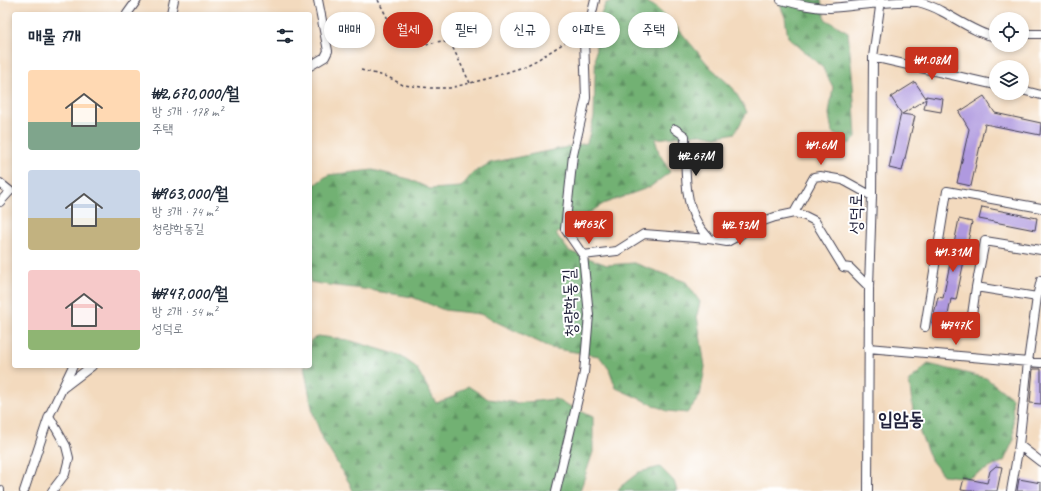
<!DOCTYPE html>
<html lang="ko">
<head>
<meta charset="utf-8">
<style>
  :root { --surface:#fff; --page:#f2f2f3; --text:#1f2937; --muted:#747a83; --accent:#c8321e }
  body { margin:0; font-family:Caveat,"Poor Story",sans-serif; background:var(--page); color:var(--text); height:100vh; display:flex; flex-direction:column; font-size:15px; white-space:nowrap }
  * { box-sizing:border-box; margin:0 }
  p { font-size:13px; color:var(--muted) }
  .icon { flex:none; width:22px; height:22px; fill:none; stroke:currentColor; stroke-width:2; stroke-linecap:round; stroke-linejoin:round }
  .map { position:relative; flex:1; overflow:hidden }
  .sheet { position:absolute; left:12px; top:12px; width:300px; height:356px; display:flex; flex-direction:column; background:var(--surface); border-radius:4px; box-shadow:0 2px 6px #0003 }
  .sheet>* { flex:none }
  .guide { position:absolute; left:324px; top:12px; width:380px; height:36px; display:flex; gap:8px }
  .buttons { position:absolute; left:989px; top:12px; display:grid; gap:8px }
  .buttons a { display:grid; place-items:center; width:40px; height:40px; border-radius:50%; background:var(--surface); box-shadow:0 2px 6px #0003; font-size:20px }
  .price { position:absolute; translate:-50% -34px; padding:0 9px; border-radius:4px; background:var(--accent); color:#fff; font-size:13px; line-height:26px; filter:drop-shadow(0 1px 2px #0008) }
  .price::after { content:''; position:absolute; left:50%; top:24px; width:12px; height:9px; margin-left:-6px; background:inherit; clip-path:polygon(0 0,100% 0,50% 100%) }
  .price.on { background:#222; color:#fff }
  ul { padding:0; list-style:none }
  li { display:flex; align-items:center; gap:12px; height:100px; padding:0 16px }
  li span { display:grid; place-items:center; flex:none; width:112px; height:80px; border-radius:4px; color:#555 }
  li>.icon { margin-inline-start:auto }
  span .icon { width:48px; height:48px; fill:#fffc; stroke-width:1 }
  li b { font-size:17px }
  h2 { display:flex; justify-content:space-between; align-items:center; height:48px; padding:0 16px; font-size:17px }
  .pill { padding:0 14px; border-radius:18px; background:var(--surface); box-shadow:0 2px 6px #0003; font-size:14px; line-height:36px }
  .pill.on { background:var(--accent); color:#fff }
  .map>svg:first-child { display:block }
</style>
</head>
<body>
<div class="map">
<svg width="1041" height="491" viewBox="0 0 1041 491">
  <defs>
    <pattern id="forest-firs" width="22" height="20" patternUnits="userSpaceOnUse"><rect width="22" height="20" fill="#72b173"/><path d="M5 1l3.5 6h-7zM16 11l3.5 6h-7z" fill="#5d9060"/></pattern>
  </defs>
  <rect width="100%" height="100%" fill="#fff"/>
  <filter id="ink" filterUnits="userSpaceOnUse"><feTurbulence type="fractalNoise" baseFrequency=".025" numOctaves="2"/><feDisplacementMap in="SourceGraphic" scale="8" xChannelSelector="R" yChannelSelector="G"/><feConvolveMatrix kernelMatrix="1 2 1 2 8 2 1 2 1" color-interpolation-filters="sRGB"/></filter>
  <filter id="wash" filterUnits="userSpaceOnUse"><feTurbulence type="fractalNoise" baseFrequency=".012" numOctaves="4" result="noise"/><feDisplacementMap in="SourceGraphic" scale="16" xChannelSelector="R" yChannelSelector="G"/><feGaussianBlur stdDeviation="0.9" result="paint"/><feColorMatrix in="noise" values="0 0 0 0 0 0 0 0 0 0 0 0 0 0 0 0 0 1.4 0 .05"/><feComposite in="paint" operator="in"/></filter>
  <g filter="url(#wash)">
    <rect width="100%" height="100%" fill="#f3dabe"/>
    <path fill="url(#forest-firs)" stroke="#4a6a57" d="M615,0H643L654,6L675,25L710,67L733,88L747,112L735,133L716,137L701,134L655,139L659,153L670,172L650,187L603,204L556,234L569,251L607,265L634,263L686,282L700,302L697,315L705,367L700,396L687,413L667,411L616,388L609,369L599,356L551,348L480,314L444,310L412,297L363,289L328,285L310,282V188L328,175L373,170L409,179L430,189L461,187L473,173L490,163L587,143L594,117L596,38L600,16L606,3Z
      M778,0H821L825,19L848,32L853,84L856,138L849,144L832,132L829,114L833,87L823,68L788,37L785,17Z
      M318,336L348,340L399,355L416,367L436,403L450,398L468,386L488,399L518,403L555,399L593,417V452L580,491H353L350,484L323,440L313,413L304,366H310V341Z
      M928,364L986,378L1012,398L1014,439L1004,461L968,478L943,475L931,460L914,417L909,381Z
      M660,467L674,481L677,491H618L620,487L639,472Z"/>
    <g id="blocks">
      <path fill="#af99df" d="M915,82L926,98V96L943,99L941,112L924,109L926,99L902,114L915,116L902,171L889,168L901,113L891,97Z
        M984,96L995,113L1041,123L1040,135L985,124L971,186L957,183L969,129L959,112Z
        M982,207L1037,218L1035,230L979,219Z
        M959,219L972,222L956,300L951,299L946,326L932,323L938,297L943,298Z
        M1033,369H1041V404L1030,403Z
        M996,466L1002,467L997,491H968L961,490L964,478L987,483L990,471Z
        M1019,479L1041,483V491H1017Z"/>
    </g>
  </g>
  <g filter="url(#ink)">
    <use href="#blocks" fill-opacity="0" stroke="#413e4f" stroke-width="1"/>
    <g fill="none" stroke-linecap="round" stroke-linejoin="round">
      <defs>
        <path id="minor" d="M781,0C797,4 813,8 830,8C858,6 889,0 918,2C926,4 934,7 941,11C953,17 984,38 996,36
          M127,14L137,0
          M171,14L174,0
          M1022,33L1029,34H1041
          M873,57L996,85
          M310,66L325,57L328,51L318,0
          M1022,90L1041,95
          M675,129L685,136C686,165 683,199 698,224C701,230 706,234 709,239
          M0,183L10,191L0,202
          M794,213L814,177L820,176L843,180L872,196
          M583,255L617,251L644,234L709,239L727,242L740,235L755,224L775,217L794,213L805,216L815,221L843,267L850,268L869,287
          M976,287L1037,297
          M925,327L947,191L1041,208
          M970,329L976,287L985,241L1041,250
          M868,348L1041,363
          M63,388L92,366
          M49,416L66,446L69,458L65,474L52,491
          M1019,445L1041,462
          M0,490V491
          M24,491L49,416L73,366
          M556,491L584,373L589,315L583,255L565,229L573,155L586,98L584,39L585,32L591,17L595,0
          M868,491L869,287L872,196L873,57L881,0
          M1011,491L1019,445L1028,362L1037,297L1041,280"/>
      </defs>
      <use href="#minor" stroke="#413e4f" stroke-width="10"/>
      <path stroke="#413e4f" stroke-width="1.5" stroke-dasharray="3 3" stroke-linecap="butt" d="M378,0L391,25L404,41L416,46L442,41L451,44L470,83
        M361,70L388,77L403,85L431,88H450L490,78L523,67L537,60L577,35"/>
      <use href="#minor" stroke="#fff" stroke-width="8"/>
    </g>
  </g>
  <g text-anchor="middle" dominant-baseline="central" stroke-width="4" stroke-linejoin="round" paint-order="stroke">
    <g font-size="17" fill="#22223b" stroke="#fff">
      <text transform="translate(856 214) rotate(-89)">성덕로</text>
      <text transform="translate(570 303) rotate(-92)">청량학동길</text>
    </g>
    <g font-size="19" font-weight="bold" fill="#22223b" stroke="#fff">
      <text x="901" y="419">입암동</text>
    </g>
  </g>
</svg>
<div class="buttons">
<a><svg class="icon" aria-label="locate" viewBox="0 0 24 24"><circle cx="12" cy="12" r="6"/><path d="M12 2v4M12 18v4M2 12h4M18 12h4"/></svg></a>
<a><svg class="icon" aria-label="layers" viewBox="0 0 24 24"><path d="M12 4l9 5-9 5-9-5zM3 14l9 5 9-5"/></svg></a>
</div>
<b class="price" style="left:932px;top:81px">₩1.08M</b>
<b class="price" style="left:821px;top:166px">₩1.6M</b>
<b class="price on" style="left:696px;top:177px">₩2.67M</b>
<b class="price" style="left:589px;top:245px">₩963K</b>
<b class="price" style="left:740px;top:246px">₩2.93M</b>
<b class="price" style="left:953px;top:273px">₩1.31M</b>
<b class="price" style="left:956px;top:346px">₩747K</b>
<div class="guide">
<a class="pill">매매</a>
<a class="pill on">월세</a>
<a class="pill">필터</a>
<a class="pill">신규</a>
<a class="pill">아파트</a>
<a class="pill">주택</a>
</div>
<section class="sheet">
<h2>매물 7개<svg class="icon" aria-label="filters" viewBox="0 0 24 24"><path d="M4 7h16M4 17h16"/><circle cx="9" cy="7" r="2"/><circle cx="15" cy="17" r="2"/></svg></h2>
<ul>
<li><span style="background:linear-gradient(#ffd9b3 65%,#7fa58c 0)"><svg class="icon" aria-label="home" viewBox="0 0 24 24"><path d="M3 11l9-7 9 7M6 9v11h12V9"/></svg></span><div><b>₩2,670,000/월</b><p>방 5개 · 178 m²</p><p>주택</p></div></li>
<li><span style="background:linear-gradient(#c9d6e8 60%,#c2b280 0)"><svg class="icon" aria-label="home" viewBox="0 0 24 24"><path d="M3 11l9-7 9 7M6 9v11h12V9"/></svg></span><div><b>₩963,000/월</b><p>방 3개 · 74 m²</p><p>청량학동길</p></div></li>
<li><span style="background:linear-gradient(#f6c9c9 75%,#8fb573 0)"><svg class="icon" aria-label="home" viewBox="0 0 24 24"><path d="M3 11l9-7 9 7M6 9v11h12V9"/></svg></span><div><b>₩747,000/월</b><p>방 2개 · 54 m²</p><p>성덕로</p></div></li>
</ul>
</section>
</div>
</body>
</html>
